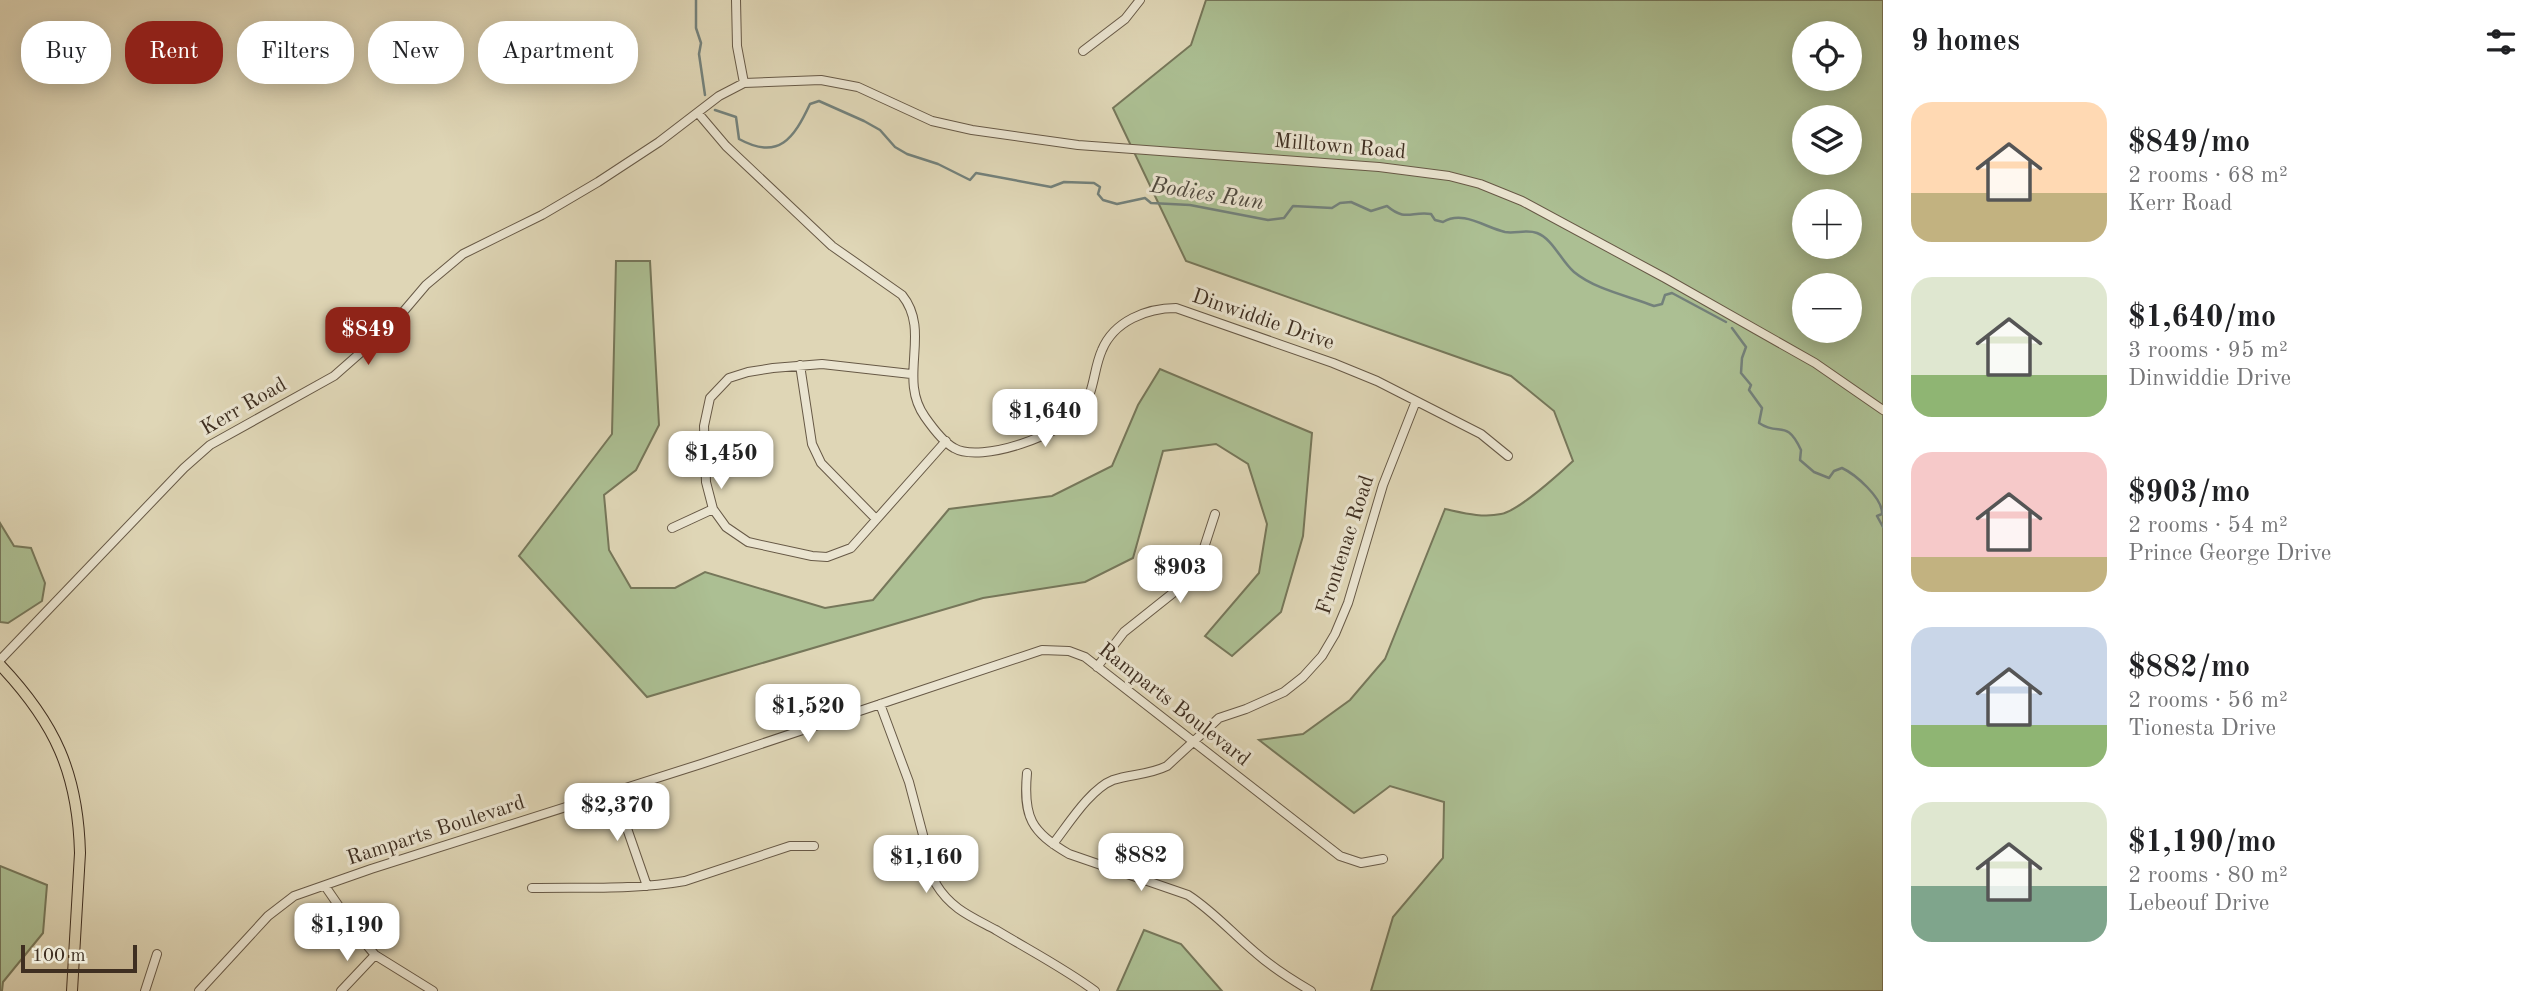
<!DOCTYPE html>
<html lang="en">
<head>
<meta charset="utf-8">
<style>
  :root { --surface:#fff; --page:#f6f6f6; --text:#202124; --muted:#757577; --accent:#8f2418 }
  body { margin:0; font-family:"Old Standard TT",serif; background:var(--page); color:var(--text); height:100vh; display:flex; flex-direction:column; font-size:26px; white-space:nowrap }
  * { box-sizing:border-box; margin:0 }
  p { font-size:23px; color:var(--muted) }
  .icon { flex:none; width:38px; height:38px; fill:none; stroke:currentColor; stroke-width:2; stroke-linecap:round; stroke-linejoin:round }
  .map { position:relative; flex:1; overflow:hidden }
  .panel { display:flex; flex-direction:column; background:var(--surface); width:665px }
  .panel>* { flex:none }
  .guide { position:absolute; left:21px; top:21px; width:665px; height:63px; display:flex; gap:14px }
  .buttons { position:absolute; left:1792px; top:21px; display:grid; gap:14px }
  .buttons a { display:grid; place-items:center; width:70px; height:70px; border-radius:50%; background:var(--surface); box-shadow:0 4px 18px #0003; font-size:35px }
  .scale { position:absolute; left:21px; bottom:18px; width:116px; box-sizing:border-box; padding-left:7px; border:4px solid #3f2f21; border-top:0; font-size:19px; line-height:24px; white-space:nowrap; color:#3f2f21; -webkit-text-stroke:5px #eae4d0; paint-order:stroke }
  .price { position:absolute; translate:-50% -60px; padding:0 16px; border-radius:14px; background:#fff; color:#222; font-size:23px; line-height:46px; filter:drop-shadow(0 2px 4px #0008) }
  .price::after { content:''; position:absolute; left:50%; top:42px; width:21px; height:16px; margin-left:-10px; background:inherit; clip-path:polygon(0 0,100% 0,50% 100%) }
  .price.current { background:var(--accent); color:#fff }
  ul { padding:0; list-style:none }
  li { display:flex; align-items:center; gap:21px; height:175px; padding:0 28px }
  li span { display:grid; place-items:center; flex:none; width:196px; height:140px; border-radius:21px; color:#555 }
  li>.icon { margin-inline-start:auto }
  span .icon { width:84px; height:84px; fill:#fffc; stroke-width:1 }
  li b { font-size:30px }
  h2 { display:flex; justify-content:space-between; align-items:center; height:84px; padding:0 28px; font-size:30px }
  .pill { padding:0 24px; border-radius:28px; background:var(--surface); box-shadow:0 4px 18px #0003; font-size:24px; line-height:63px }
  .pill.current { background:var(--accent); color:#fff }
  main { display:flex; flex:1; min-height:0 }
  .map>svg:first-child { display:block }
</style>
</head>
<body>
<main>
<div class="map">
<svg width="1883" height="991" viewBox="0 0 1883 991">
  <rect width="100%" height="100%" fill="#dfd6b6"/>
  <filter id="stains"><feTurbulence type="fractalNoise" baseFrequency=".00286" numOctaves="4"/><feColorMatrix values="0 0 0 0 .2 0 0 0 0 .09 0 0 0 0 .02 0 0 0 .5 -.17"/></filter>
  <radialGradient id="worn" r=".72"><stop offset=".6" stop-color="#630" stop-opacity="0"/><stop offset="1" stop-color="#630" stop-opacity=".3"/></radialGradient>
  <path fill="#acbf93" stroke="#76775a" stroke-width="2" fill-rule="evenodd" d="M1206,0H1883V991H1371L1393,917L1443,858L1444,802L1390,786L1354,813L1259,740L1303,734L1350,700L1385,659L1445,509C1464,513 1482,518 1501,514C1518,511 1559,474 1573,461L1554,411L1511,376L1186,261L1113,108L1191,45ZM1804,33H1850V79H1804ZM1804,117H1850V163H1804ZM1804,201H1850V247H1804ZM1804,285H1850V331H1804Z
    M616,261H650L659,425L636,470L604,495L609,550L631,588H675L705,572L825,608L873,600L949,509L1052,496L1112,466L1138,405L1160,369L1312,433L1303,536L1281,612L1232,656L1205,636L1259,573L1267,524L1248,464L1216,444L1163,451L1133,558L1085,582L983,598L647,697L519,556L612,434Z
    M0,523L14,546L31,548L45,583L42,601L8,623L0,622Z
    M0,866L47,885L43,933L3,982L2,991H0Z
    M1144,930L1181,944L1222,991H1117Z"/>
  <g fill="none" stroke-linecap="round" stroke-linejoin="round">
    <path stroke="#73817b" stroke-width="2.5" d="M696,0V28L701,43L699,54L705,95
      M715,110L736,117L739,139C779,161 794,138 810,104L819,101L864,121L880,130L895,147L907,154L938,164L970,180L976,173L1051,187L1064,182L1094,183L1100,187L1098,194L1103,200L1117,204L1145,198L1151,203L1190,205L1268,220L1284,218L1293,206L1332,208L1340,203L1351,202L1371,211L1387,206C1406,222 1411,211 1431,214L1435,220L1443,222C1463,210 1484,227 1505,232C1515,234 1527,229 1537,233C1553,239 1561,261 1574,272C1596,290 1629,296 1654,306L1662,304L1665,295L1672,293L1726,322
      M1732,328L1746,347L1742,358L1741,373L1751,385L1749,390L1762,408L1759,423C1780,437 1786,418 1801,450L1800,460L1814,472L1829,478L1834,471L1842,468C1855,474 1883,498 1882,514L1877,516L1883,527"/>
    <defs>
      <path id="minor" d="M736,0L737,46L744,83
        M1083,51L1125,19L1140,0
        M698,113L726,146L832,246L902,295C932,332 897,378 925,417C932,427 943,442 954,448C981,464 1063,434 1081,410C1095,392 1093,370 1102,350C1114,321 1147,308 1176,308L1333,363L1377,381L1481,434L1508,456
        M800,365L812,444L821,463L876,519
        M911,374L822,364L773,368L748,372L729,378L710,398L704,426L706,482L713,509L726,527L748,542L812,556L827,557L851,548L946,441
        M672,528L713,509
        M0,660L184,468L210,445L334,376L392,325L426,285L463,254L542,215L598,182L659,142L719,96L744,83L821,80L858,87L932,121L972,130L1078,145L1379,167L1449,176L1480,184L1522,201L1665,278L1815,363L1883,410
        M1097,667L1124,632L1173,593L1186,578L1200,560L1215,514
        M880,704L909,782L936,884C951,909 972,917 996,930C1029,950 1064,968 1095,991
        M1027,773C1023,817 1031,832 1069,854L1188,895C1213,911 1233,934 1256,953C1273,968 1292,980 1311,991
        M614,791L647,886
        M1053,844C1068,825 1090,789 1113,780C1131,774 1149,775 1167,766L1219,718L1246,709L1284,692L1303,677L1322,656L1335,634L1348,603L1383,485L1416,401
        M325,886L360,937L375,955L433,991
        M532,888C583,887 634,890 685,881L790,846H814
        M145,991L157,954
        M199,991L268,916L294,896L371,869L701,764L1042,650L1069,651L1085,657L1340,856L1361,863L1383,859
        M341,991L375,955"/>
      <path id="major" d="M0,665C55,723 78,773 80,853L72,991"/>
    </defs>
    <use href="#minor" stroke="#675946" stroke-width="10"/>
    <use href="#major" stroke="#3f2f21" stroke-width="12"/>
    <use href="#minor" stroke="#eae4d0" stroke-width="8"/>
    <use href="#major" stroke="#dfd6b6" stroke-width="10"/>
  </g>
  <g text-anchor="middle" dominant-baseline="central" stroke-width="6" stroke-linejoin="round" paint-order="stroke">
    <g font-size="21" fill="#3f2f21" stroke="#eae4d0">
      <text transform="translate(1340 147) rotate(5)">Milltown Road</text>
      <text transform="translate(1263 320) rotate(19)">Dinwiddie Drive</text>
      <text transform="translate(244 407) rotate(-30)">Kerr Road</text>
      <text transform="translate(1346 545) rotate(-72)">Frontenac Road</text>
      <text transform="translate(1174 705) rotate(38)">Ramparts Boulevard</text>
      <text transform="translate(436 831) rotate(-18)">Ramparts Boulevard</text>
    </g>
    <g font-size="23" font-style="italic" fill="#504a3f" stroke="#eae4d0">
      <text transform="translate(1207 194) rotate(9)">Bodies Run</text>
    </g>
  </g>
  <rect width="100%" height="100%" filter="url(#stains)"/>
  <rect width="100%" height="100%" fill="url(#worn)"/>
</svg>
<div class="buttons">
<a><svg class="icon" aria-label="locate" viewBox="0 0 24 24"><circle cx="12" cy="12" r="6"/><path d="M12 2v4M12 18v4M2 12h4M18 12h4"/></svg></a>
<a><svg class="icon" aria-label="layers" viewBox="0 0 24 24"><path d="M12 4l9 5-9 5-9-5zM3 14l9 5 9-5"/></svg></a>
<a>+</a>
<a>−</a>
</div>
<div class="scale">100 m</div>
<b class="price current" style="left:368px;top:367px">$849</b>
<b class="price" style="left:1045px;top:449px">$1,640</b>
<b class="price" style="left:721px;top:491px">$1,450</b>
<b class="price" style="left:1180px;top:605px">$903</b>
<b class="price" style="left:808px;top:744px">$1,520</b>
<b class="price" style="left:617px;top:843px">$2,370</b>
<b class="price" style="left:1141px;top:893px">$882</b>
<b class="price" style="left:926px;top:895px">$1,160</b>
<b class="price" style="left:347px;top:963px">$1,190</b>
<div class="guide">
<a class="pill">Buy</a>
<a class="pill current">Rent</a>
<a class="pill">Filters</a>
<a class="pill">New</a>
<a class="pill">Apartment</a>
</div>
</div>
<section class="panel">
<h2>9 homes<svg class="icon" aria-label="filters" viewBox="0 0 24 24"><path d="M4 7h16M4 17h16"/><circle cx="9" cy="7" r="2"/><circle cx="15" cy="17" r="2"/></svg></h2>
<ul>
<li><span style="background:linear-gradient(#ffd9b3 65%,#c2b280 0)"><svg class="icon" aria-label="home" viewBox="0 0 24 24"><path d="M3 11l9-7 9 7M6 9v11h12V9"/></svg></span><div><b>$849/mo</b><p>2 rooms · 68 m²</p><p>Kerr Road</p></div></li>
<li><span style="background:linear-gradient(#dfe7d0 70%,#8fb573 0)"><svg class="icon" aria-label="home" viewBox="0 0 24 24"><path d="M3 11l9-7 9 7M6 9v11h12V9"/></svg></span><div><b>$1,640/mo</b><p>3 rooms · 95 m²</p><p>Dinwiddie Drive</p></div></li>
<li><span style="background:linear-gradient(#f6c9c9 75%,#c2b280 0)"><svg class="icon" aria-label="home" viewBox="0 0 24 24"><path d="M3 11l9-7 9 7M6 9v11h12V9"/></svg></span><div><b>$903/mo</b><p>2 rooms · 54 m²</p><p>Prince George Drive</p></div></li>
<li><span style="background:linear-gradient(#c9d6e8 70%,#8fb573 0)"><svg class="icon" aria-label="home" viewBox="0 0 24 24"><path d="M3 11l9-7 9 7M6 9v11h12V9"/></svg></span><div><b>$882/mo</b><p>2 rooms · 56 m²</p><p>Tionesta Drive</p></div></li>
<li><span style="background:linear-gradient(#dfe7d0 60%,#7fa58c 0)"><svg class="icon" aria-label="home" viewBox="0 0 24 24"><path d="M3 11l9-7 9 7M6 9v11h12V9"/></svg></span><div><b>$1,190/mo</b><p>2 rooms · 80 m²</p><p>Lebeouf Drive</p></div></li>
</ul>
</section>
</main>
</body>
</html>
